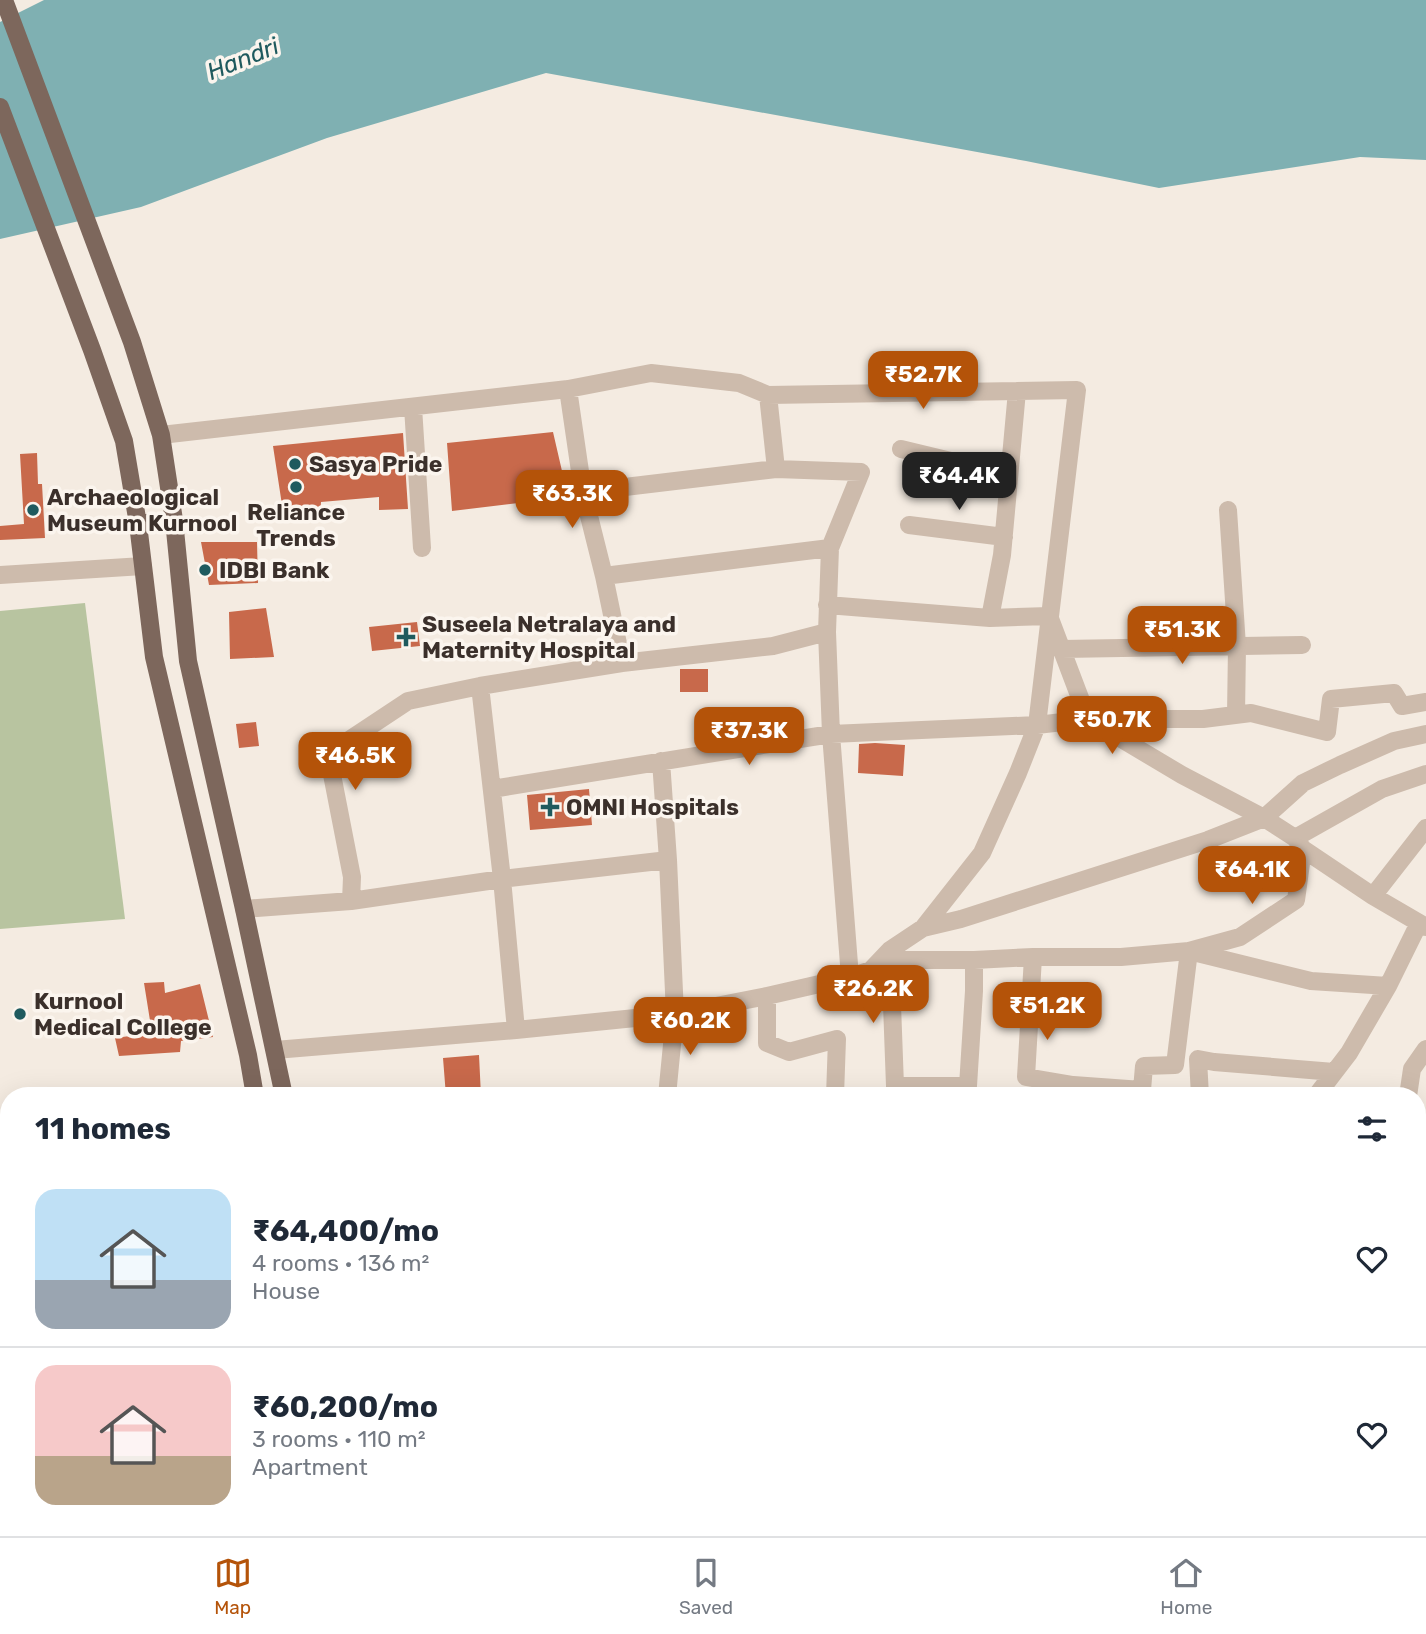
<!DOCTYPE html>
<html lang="en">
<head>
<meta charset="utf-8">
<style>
  :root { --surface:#fff; --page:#f2f2f3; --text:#1f2937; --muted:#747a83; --line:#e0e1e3; --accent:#b45309 }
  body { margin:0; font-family:Rubik,sans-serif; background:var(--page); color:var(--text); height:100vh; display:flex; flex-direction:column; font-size:26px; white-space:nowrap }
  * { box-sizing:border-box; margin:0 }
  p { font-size:23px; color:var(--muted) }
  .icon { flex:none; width:38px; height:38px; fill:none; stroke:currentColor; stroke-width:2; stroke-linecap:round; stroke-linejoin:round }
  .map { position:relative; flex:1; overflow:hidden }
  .side { position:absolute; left:0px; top:1087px; width:1426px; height:450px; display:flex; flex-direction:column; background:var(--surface); border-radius:28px 28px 0 0; box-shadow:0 7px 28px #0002 }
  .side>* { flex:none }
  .price { position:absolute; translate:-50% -60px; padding:0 16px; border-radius:14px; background:var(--accent); color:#fff; font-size:23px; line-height:46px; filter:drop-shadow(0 2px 4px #0008) }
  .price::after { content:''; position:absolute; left:50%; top:42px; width:21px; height:16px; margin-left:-10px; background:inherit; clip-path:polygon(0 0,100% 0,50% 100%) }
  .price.active { background:#222; color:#fff }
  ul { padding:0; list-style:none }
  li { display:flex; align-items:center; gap:21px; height:175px; padding:0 35px }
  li+li { border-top:2px solid var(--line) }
  li span { display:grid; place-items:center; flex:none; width:196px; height:140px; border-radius:21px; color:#555 }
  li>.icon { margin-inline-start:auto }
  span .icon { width:84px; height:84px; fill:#fffc; stroke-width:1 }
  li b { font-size:30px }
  h2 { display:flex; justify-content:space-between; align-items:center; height:84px; padding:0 35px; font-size:30px }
  .dock { display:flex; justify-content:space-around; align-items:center; height:98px; border-top:2px solid var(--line); background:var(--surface); font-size:19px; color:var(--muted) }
  .dock a { display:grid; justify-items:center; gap:4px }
  .dock .active { color:var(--accent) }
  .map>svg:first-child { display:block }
</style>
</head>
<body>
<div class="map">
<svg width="1426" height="1536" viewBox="0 0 1426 1536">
  <rect width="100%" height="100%" fill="#f4ebe1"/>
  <path fill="#b8c4a0" d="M85,603L125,919L0,929V611Z"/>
  <path fill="#7fb0b2" d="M44,0H1426V160L1360,157L1159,188L1026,161L546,73L327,138L141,207L0,239V22Z"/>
  <path fill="#c8694b" d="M553,432L568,497L452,511L447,443Z
    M403,433L408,509L379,510V497L321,502L320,517L284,518L273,446Z
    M37,453L38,484H42L45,538L0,540V526L24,524L20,454Z
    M201,542H257L258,583L209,585Z
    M266,608L274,657L230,659L229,612Z
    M417,622L420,646L372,651L369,627Z
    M680,669H708V692H680Z
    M256,722L259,746L239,748L236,724Z
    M875,743L905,745L903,776L858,773L859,744Z
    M589,789L592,825L530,830L527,795Z
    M164,982L165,993L200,984L213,1037L181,1041L180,1052L119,1056L115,1038L152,1033L144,983Z
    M479,1055L481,1096H446L443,1058Z"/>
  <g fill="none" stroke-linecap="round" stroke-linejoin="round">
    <path stroke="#cdbbac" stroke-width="18" d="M568,389L583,492L604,576L622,663
      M413,407L422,548
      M161,435L568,389L651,373L739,383L768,395L1077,390L1037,725L1018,773L982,853L923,928
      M901,449L1009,475
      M583,492L776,469
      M1228,510L1237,646L1236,715
      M909,525L1004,537
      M830,548L827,632L831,734L850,977
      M0,575L143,566
      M604,576L830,548L861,472L776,469L768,395
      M827,605L990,618L1049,616L1088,719L1182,775L1264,818L1295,838L1303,849L1373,896L1426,927
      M990,618L1002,555L1017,391
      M1062,649L1302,645
      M480,686L502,879L516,1030
      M661,761L668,860
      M492,789L831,734L1037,725L1088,719H1203L1251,713L1327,732L1331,699L1394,693L1402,706L1426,702
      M1295,838L1382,789L1426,774
      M1373,896L1426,828
      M351,901L352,877L328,754L408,701L480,686L622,663L773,646L827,632
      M244,909L351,901L502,879L668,860L675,1014L667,1096
      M890,950L895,1086L897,1096
      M1193,952L1311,981L1388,986
      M1033,957L1026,1077L1073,1085L1075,1096
      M890,960H974L1033,957H1121L1189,951L1240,937L1296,900L1303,849
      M767,996V1043L789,1052L837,1039L835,1096
      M275,1050L516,1030L675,1014L767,996L850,977L871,970L890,950L923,928L961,919L1208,840L1264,818L1303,783L1340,765L1394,741L1426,734
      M1073,1085L1142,1090L1144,1066L1175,1065L1189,951
      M895,1086H968L974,991V960
      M1200,1096L1198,1059L1214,1062L1334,1072
      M1316,1096L1349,1053L1388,986L1419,923
      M1408,1096L1412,1069L1426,1049
      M1418,1214L1426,1228
      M1418,1254L1426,1247
      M1418,1526L1426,1528
      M456,1536H460L462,1528
      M540,1536L542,1528
      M1004,1536L1014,1528
      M1192,1536L1194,1528
      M1263,1536L1264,1528"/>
    <path stroke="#7d675c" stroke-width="18" d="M4,0L132,342L161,435L174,520L188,661L244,909L284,1096
      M0,107L92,350L124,441L138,524L154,657L248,1055L255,1096
      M138,524L174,520
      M294,1528V1536
      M256,1536V1528"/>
  </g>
  <g fill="#1f5a5e" stroke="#fbf5ee" stroke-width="2.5">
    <circle cx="295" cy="464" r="7"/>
    <circle cx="296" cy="487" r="7"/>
    <circle cx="33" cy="510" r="7"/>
    <circle cx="205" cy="570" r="7"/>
    <path d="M402.5 626.5h7v7h7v7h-7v7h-7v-7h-7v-7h7z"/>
    <path d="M546.5 796.5h7v7h7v7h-7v7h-7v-7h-7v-7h7z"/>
    <circle cx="20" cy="1014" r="7"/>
  </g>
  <g text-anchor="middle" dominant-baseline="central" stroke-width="7" stroke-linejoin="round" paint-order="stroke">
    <g font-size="23" font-weight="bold" fill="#3b302b" stroke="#fbf5ee" text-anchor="start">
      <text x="309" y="464">Sasya Pride</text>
      <text x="47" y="497">Archaeological<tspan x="47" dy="26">Museum Kurnool</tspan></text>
      <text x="296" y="512" text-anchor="middle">Reliance<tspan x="296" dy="26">Trends</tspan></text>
      <text x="219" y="570">IDBI Bank</text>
      <text x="422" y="624">Suseela Netralaya and<tspan x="422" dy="26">Maternity Hospital</tspan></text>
      <text x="566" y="807">OMNI Hospitals</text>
      <text x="34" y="1001">Kurnool<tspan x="34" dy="26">Medical College</tspan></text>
    </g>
    <g font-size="24" font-style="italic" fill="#1f5a5e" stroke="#fbf5ee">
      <text transform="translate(243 59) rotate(-22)">Handri</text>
    </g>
  </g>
</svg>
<b class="price" style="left:923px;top:411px">₹52.7K</b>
<b class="price active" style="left:959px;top:512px">₹64.4K</b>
<b class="price" style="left:572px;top:530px">₹63.3K</b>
<b class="price" style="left:1182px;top:666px">₹51.3K</b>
<b class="price" style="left:1112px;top:756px">₹50.7K</b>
<b class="price" style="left:749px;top:767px">₹37.3K</b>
<b class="price" style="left:355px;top:792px">₹46.5K</b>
<b class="price" style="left:1252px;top:906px">₹64.1K</b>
<b class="price" style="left:873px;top:1025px">₹26.2K</b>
<b class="price" style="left:1047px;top:1042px">₹51.2K</b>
<b class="price" style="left:690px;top:1057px">₹60.2K</b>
<section class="side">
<h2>11 homes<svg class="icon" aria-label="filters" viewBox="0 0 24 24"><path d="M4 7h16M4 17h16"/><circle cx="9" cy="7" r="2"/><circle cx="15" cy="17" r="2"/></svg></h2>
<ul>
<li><span style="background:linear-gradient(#bfe0f5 65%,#9aa5b1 0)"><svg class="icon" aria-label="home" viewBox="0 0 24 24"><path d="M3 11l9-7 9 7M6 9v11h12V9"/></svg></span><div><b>₹64,400/mo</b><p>4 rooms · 136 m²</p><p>House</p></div><svg class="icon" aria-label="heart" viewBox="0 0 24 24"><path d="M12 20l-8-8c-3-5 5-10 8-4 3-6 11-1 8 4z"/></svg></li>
<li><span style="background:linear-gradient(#f6c9c9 65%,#b9a48a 0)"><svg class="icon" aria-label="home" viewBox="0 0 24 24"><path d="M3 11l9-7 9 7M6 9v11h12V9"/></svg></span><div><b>₹60,200/mo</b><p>3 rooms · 110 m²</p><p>Apartment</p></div><svg class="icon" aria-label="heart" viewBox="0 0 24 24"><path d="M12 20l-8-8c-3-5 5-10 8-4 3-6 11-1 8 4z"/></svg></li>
</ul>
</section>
</div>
<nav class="dock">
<a class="active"><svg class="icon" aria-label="map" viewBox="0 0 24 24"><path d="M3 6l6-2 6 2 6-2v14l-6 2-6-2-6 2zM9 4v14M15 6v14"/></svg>Map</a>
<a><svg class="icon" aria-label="saved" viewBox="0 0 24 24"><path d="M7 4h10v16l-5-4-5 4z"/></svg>Saved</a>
<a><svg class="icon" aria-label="home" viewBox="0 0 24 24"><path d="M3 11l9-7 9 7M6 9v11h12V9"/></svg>Home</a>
</nav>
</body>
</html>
